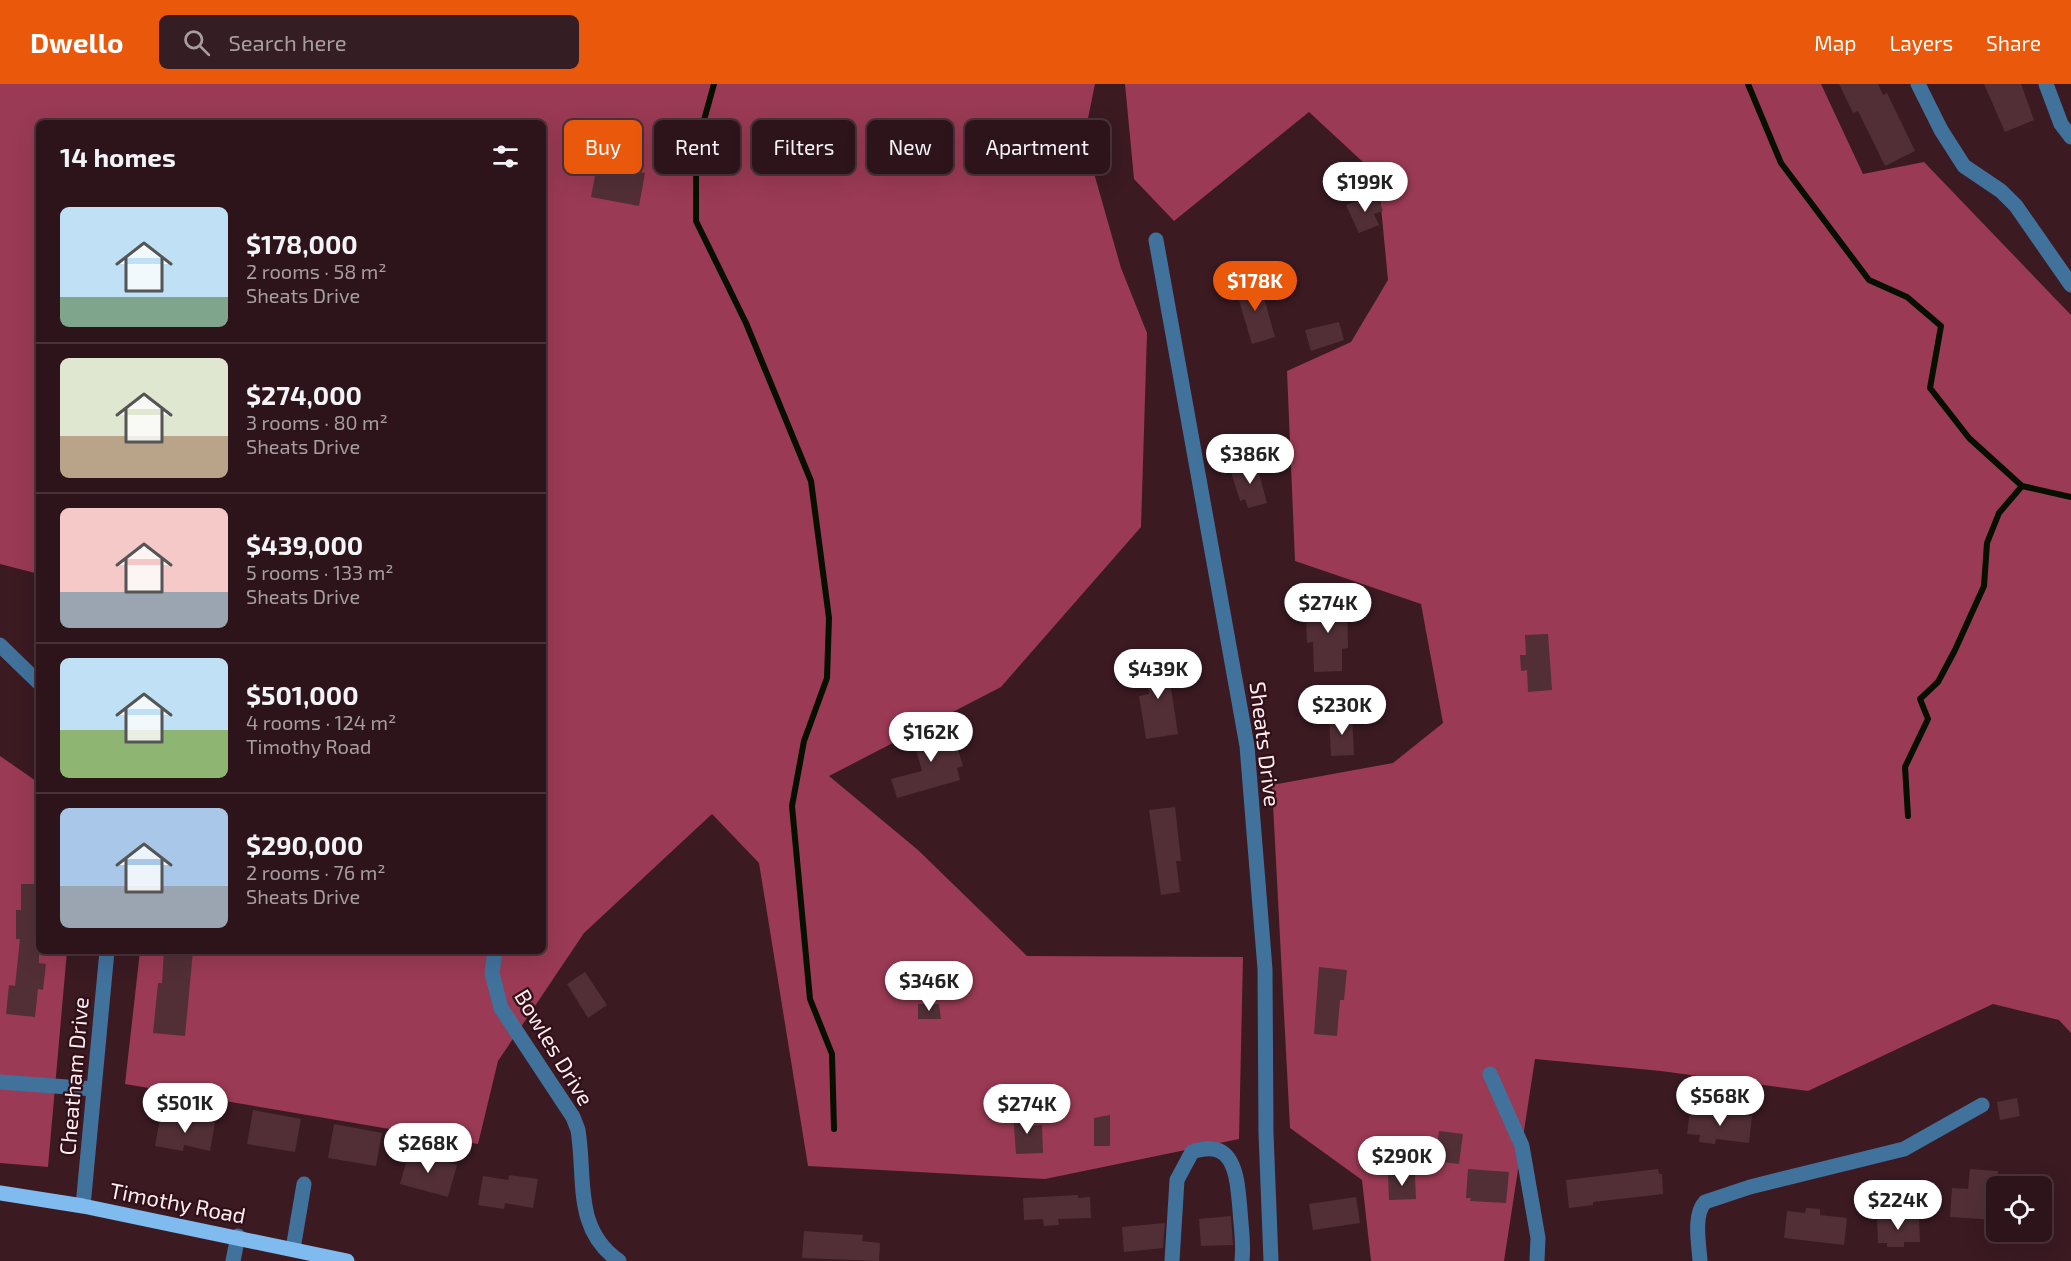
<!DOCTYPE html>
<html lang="en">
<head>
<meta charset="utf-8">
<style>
  :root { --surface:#2c141a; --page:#341d23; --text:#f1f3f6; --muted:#a69ea2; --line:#483339; --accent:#ea580c }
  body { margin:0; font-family:"Exo 2",sans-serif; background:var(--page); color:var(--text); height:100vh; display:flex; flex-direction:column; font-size:22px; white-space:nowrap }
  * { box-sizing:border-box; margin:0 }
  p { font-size:20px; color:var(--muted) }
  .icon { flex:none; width:33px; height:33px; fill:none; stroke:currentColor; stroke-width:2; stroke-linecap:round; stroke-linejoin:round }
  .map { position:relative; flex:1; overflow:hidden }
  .panel { position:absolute; left:36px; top:36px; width:510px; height:834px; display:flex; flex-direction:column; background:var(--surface); border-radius:9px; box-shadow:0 6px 24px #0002,0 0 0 2px var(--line) }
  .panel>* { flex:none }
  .guide { position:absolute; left:564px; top:36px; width:570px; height:54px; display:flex; gap:12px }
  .tools { position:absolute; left:1986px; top:1092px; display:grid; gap:12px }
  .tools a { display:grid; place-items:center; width:66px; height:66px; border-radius:9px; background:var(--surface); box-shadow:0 6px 24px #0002,0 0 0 2px var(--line); font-size:30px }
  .price { position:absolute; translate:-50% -51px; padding:0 14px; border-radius:21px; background:#fff; color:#222; font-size:20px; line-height:39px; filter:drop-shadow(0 2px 3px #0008) }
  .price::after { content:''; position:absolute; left:50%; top:36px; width:18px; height:14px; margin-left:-9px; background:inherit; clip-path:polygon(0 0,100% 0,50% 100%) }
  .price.on { background:var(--accent); color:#fff }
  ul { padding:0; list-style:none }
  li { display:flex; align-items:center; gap:18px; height:150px; padding:0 24px }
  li+li { border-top:2px solid var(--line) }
  li span { display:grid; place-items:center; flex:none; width:168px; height:120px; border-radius:9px; color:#555 }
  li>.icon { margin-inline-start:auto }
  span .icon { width:72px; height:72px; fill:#fffc; stroke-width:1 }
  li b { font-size:26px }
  h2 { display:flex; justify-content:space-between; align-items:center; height:72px; padding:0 24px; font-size:26px }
  .chip { padding:0 21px; border-radius:9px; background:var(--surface); box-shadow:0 6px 24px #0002,0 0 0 2px var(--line); font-size:21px; line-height:54px }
  .chip.on { background:var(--accent); color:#fff }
  header { display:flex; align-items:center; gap:36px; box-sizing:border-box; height:84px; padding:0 30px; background:var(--accent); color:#fff }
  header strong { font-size:28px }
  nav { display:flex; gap:33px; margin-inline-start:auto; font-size:21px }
  .search { width:420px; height:54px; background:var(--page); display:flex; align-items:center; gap:15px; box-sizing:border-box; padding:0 21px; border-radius:9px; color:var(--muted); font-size:22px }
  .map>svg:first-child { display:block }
</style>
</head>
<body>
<header>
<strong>Dwello</strong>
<div class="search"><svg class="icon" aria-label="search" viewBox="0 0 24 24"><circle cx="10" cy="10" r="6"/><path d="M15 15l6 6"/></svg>Search here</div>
<nav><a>Map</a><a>Layers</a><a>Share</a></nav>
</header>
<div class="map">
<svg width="2071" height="1177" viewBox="0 0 2071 1177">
  <rect width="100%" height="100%" fill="#3b1a22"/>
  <path fill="#9a3a54" d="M0,0H1095L1084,54L1121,184L1147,249L1141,443L1001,603L829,692L918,766L1027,872L1243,873L1239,1055L1045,1095L808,1082L759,779L712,730L584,849L498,977L478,1060L125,1000L140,867H543V39H39V490L0,480Z
    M1125,0H1821L1863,90L1924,78L2071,231V949L2059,936L1993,920L1808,1007L1661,987L1535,975L1504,1177H1371L1362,1096L1290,1044L1272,701L1393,679L1443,639L1421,520L1295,477L1287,287L1351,258L1388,196L1378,92L1309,28L1174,137L1134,95Z
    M0,672L39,699V867H67L48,1083L0,1079Z"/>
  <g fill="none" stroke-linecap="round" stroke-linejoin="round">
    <path stroke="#071000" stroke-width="6" d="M714,0L696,65V137L746,239L811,397L829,534L827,594L804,657L792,722L810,915L832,970L834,1045
      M1748,0L1781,79L1869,196L1907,213L1941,242L1930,304L1969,354L2022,402L2071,413
      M1908,732L1905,683L1928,635L1920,615L1938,598L1955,566L1984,502L1987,459L1999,429L2022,402"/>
  </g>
  <path fill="#522f36" d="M1839,0H1878L1883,11L1887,9L1915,67L1885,82L1858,27L1853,29Z
    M1984,0H2021L2034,36L2005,48Z
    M597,81L645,89L639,122L591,113Z
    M1377,110L1383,127L1374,130L1379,141L1359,149L1346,121Z
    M1259,196L1275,253L1252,260L1235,203Z
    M1339,238L1344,256L1311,267L1305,246Z
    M1256,378L1267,419L1248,424L1245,415L1240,417L1231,388Z
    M1347,514L1348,564L1342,565V587L1314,588L1313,558L1307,559L1306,531H1311V519Z
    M1548,550L1552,606L1528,608L1527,586L1521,587L1520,571H1526L1525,551Z
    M1166,571L1178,650L1146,655L1139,612L1149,610L1143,575Z
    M1352,631L1354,671L1331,672L1329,632Z
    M945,642L949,654L954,652L963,682L957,684L960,696L897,714L891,695L922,687L912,651Z
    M1175,723L1181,777H1176L1180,808L1161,811L1149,726Z
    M21,800H39V879L46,880L43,906L38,905L35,933L6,930L9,901L15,902L20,855H16V826H21Z
    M164,867H193L185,952L153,949L158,899H162Z
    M1319,883L1347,886L1344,916H1340L1337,952L1314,950Z
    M585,888L607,921L588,934L567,900Z
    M918,920H939L941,935H918Z
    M2017,1014L2020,1032L2000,1036L1997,1018Z
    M253,1026L301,1035L295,1068L247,1060Z
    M1690,1026L1752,1032L1749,1059L1716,1055L1715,1060L1699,1058L1700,1051L1687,1050Z
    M1028,1028V1042L1042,1041L1043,1069L1016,1070L1013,1029Z
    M1110,1031V1062H1094V1034Z
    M186,1033L215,1038L210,1067L184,1061L183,1067L155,1062L160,1034L185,1038Z
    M334,1040L382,1049L376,1082L328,1074Z
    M1439,1047L1463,1050L1459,1080L1435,1077Z
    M409,1067L457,1081L448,1113L400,1100Z
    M1468,1085L1509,1088L1506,1119L1470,1117L1471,1114H1466Z
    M1658,1085L1659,1090H1662L1663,1110L1593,1118V1121L1569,1124L1566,1096Z
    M1970,1085L1998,1087L1996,1136L1950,1133L1952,1104L1968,1105Z
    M509,1091L538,1095L533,1124L505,1119L504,1125L478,1121L483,1092L508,1096Z
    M1388,1091H1415L1416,1115L1389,1116Z
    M1078,1111V1114L1090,1113L1091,1134L1058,1135L1059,1141L1044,1142L1043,1135L1024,1136L1023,1114Z
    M1356,1113L1360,1139L1313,1146L1309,1120Z
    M1806,1124L1820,1125V1131L1847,1134L1844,1161L1784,1154L1787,1127L1805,1129Z
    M1231,1132L1233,1161L1201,1162L1199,1135Z
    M1919,1134L1920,1158H1904V1163H1887V1159H1878L1877,1135Z
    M1165,1139L1163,1164L1124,1168L1122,1143Z
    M804,1147L863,1151L862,1157L880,1159L879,1177L802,1174Z"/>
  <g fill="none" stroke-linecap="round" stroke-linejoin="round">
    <path stroke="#41729c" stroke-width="15" d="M1918,0L1941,46L1964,82L2001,107L2016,122L2071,201
      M2046,0L2061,40L2071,53
      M1156,156L1247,662L1265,885L1266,1049L1271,1177
      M0,561L39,599
      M495,867L492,889L501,924L573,1033L578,1046C586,1095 573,1145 619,1177
      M1490,990L1522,1062L1538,1154L1537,1177
      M0,998L94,1005
      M83,1122L107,867
      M293,1165L304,1100
      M233,1177L238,1152
      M1172,1177L1177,1096L1192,1068C1236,1053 1237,1094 1240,1126C1241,1143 1244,1160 1242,1177
      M1700,1177C1699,1160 1693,1131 1705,1118L1750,1103L1904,1065L1982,1021"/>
    <path stroke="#80bbef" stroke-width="15" d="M0,1109L83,1122L347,1177"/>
  </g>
  <g text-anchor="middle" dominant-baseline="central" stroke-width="4.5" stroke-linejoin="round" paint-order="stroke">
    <g font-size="22" fill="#ffecef" stroke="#301119">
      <text transform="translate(1266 660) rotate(83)">Sheats Drive</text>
      <text transform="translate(555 963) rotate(59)">Bowles Drive</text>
      <text transform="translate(73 992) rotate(-85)">Cheatham Drive</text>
      <text transform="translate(178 1118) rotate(11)">Timothy Road</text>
    </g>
  </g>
</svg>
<div class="tools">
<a><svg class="icon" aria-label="locate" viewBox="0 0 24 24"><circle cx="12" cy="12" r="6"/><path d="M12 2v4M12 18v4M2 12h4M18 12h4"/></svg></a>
</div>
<b class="price" style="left:1365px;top:129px">$199K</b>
<b class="price on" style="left:1255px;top:228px">$178K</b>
<b class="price" style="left:1250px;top:401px">$386K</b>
<b class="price" style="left:1328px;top:550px">$274K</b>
<b class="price" style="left:1158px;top:616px">$439K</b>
<b class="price" style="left:1342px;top:652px">$230K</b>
<b class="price" style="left:931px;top:679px">$162K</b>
<b class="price" style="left:929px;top:928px">$346K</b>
<b class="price" style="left:1720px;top:1043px">$568K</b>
<b class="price" style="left:185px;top:1050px">$501K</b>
<b class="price" style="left:1027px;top:1051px">$274K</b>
<b class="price" style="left:428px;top:1090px">$268K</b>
<b class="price" style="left:1402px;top:1103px">$290K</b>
<b class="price" style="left:1898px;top:1147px">$224K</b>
<div class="guide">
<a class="chip on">Buy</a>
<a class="chip">Rent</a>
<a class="chip">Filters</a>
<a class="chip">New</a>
<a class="chip">Apartment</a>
</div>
<section class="panel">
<h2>14 homes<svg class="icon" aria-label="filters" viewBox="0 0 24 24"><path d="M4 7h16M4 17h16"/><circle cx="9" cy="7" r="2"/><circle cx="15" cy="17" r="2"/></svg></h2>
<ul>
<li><span style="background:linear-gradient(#bfe0f5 75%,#7fa58c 0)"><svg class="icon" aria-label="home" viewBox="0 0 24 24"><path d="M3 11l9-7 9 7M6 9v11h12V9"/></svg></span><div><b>$178,000</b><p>2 rooms · 58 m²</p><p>Sheats Drive</p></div></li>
<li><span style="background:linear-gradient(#dfe7d0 65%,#b9a48a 0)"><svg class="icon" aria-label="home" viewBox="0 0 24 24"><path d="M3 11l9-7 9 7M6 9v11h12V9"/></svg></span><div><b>$274,000</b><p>3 rooms · 80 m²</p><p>Sheats Drive</p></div></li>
<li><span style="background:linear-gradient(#f6c9c9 70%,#9aa5b1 0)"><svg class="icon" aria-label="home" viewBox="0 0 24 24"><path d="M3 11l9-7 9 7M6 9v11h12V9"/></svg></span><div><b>$439,000</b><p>5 rooms · 133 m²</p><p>Sheats Drive</p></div></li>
<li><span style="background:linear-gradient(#bfe0f5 60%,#8fb573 0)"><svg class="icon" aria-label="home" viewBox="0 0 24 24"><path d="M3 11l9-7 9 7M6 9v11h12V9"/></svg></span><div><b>$501,000</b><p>4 rooms · 124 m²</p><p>Timothy Road</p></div></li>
<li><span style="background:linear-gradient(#a9c7e8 65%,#9aa5b1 0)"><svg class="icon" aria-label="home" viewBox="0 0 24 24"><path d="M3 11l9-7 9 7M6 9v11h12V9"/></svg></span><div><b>$290,000</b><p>2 rooms · 76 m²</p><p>Sheats Drive</p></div></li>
</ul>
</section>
</div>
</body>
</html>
